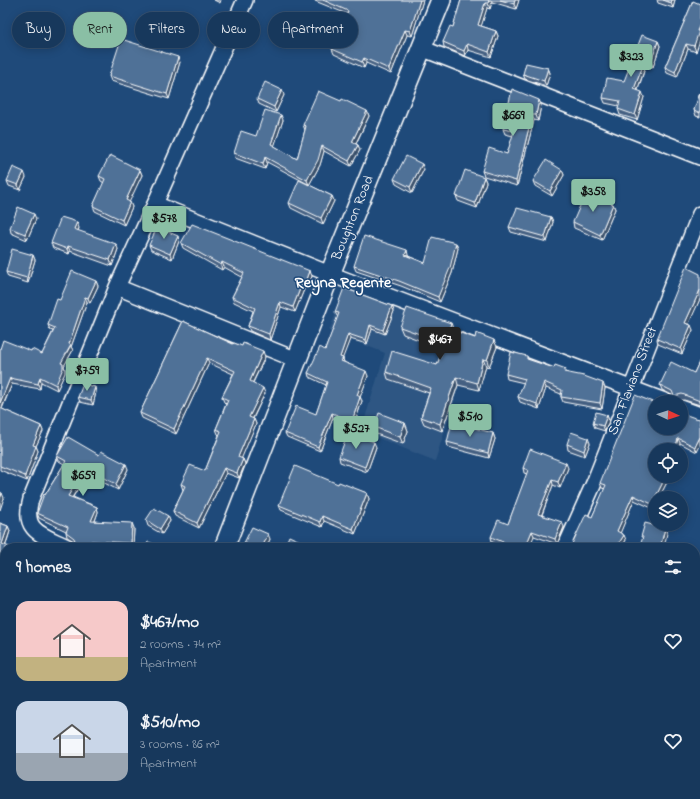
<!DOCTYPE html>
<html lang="en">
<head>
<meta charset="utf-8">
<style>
  :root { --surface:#17385c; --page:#203f62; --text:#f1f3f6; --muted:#9eacbb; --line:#365272; --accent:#8abfa5 }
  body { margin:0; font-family:"Indie Flower",sans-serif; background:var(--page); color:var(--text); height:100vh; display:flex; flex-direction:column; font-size:15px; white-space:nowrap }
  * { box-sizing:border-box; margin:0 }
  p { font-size:13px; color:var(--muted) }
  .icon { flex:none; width:22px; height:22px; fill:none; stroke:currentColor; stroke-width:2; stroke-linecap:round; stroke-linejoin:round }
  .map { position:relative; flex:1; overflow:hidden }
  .drawer { position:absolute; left:0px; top:543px; width:700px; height:256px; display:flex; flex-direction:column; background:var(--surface); border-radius:16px 16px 0 0; box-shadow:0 2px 10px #0003,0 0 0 1px var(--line) }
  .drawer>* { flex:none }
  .guide { position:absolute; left:12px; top:12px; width:400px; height:36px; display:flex; gap:8px }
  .needle { width:26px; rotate:93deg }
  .buttons { position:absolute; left:648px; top:395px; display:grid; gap:8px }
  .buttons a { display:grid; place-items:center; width:40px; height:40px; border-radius:50%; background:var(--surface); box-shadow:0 2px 10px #0003,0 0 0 1px var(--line); font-size:20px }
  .price { position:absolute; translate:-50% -34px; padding:0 9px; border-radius:4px; background:var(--accent); color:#111; font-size:13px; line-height:26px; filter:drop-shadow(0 1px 2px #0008) }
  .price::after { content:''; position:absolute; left:50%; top:24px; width:12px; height:9px; margin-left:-6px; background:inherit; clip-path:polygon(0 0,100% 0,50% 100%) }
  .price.active { background:#222; color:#fff }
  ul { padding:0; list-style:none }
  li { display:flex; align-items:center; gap:12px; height:100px; padding:0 16px }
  li span { display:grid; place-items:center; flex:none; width:112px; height:80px; border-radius:12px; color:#555 }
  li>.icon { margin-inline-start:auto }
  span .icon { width:48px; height:48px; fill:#fffc; stroke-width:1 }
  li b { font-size:17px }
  h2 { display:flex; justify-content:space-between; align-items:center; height:48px; padding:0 16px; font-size:17px }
  .tag { padding:0 14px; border-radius:18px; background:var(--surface); box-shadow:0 2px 10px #0003,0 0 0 1px var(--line); font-size:14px; line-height:36px }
  .tag.active { background:var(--accent); color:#111 }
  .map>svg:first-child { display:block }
</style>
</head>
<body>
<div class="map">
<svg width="700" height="799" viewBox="0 0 700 799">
  <rect width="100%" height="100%" fill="#1f4a7a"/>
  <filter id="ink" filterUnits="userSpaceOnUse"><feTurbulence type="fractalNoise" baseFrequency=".025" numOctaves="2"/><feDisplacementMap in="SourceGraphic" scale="8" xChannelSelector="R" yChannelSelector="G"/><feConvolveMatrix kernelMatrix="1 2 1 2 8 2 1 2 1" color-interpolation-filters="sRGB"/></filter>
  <g filter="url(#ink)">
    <path fill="#2e5683" d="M346,287L475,335L435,461L361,431L385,353L329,331Z"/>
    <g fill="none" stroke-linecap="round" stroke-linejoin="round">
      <defs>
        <path id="minor" d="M421,48L700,157
          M155,204L330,274L667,402
          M117,287L297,360
          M681,408L700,415
          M69,548C44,535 21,533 31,499L117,287L155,204L245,0
          M565,548L594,483L700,214"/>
        <path id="major" d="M224,548L330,274L441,0
          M130,799L132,794"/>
      </defs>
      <use href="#minor" stroke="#fff" stroke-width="18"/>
      <use href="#major" stroke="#fff" stroke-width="22"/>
      <use href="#minor" stroke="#1f4a7a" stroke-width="15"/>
      <use href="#major" stroke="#1f4a7a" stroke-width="19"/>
    </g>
    <path fill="#456182" stroke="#fff" d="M214,0H221L220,3Z
      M315,0H423L412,36L407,35L391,74L366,63L364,68L334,54L332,49L347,14L315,1Z
      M461,0H519L516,9L492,2L490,9L487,8L481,26L496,31L498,36L491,57L468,50L465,56L444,47L443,42L453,27Z
      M657,0H675L673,8L658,3Z
      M693,1L696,52L688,49L677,77L667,73L665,67Z
      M658,41L660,46L653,67L646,65L638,90L644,97L637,120L620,115L618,109L619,106L605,103L603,98L624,81Z
      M180,62L169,99L111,81L109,76Z
      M548,68L550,73L546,86L525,79L523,74Z
      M700,93V117L696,116L694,110Z
      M284,95L276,112L259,104L257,99Z
      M539,100L541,105L538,121L534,120L517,186L484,176L482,171L507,154L513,136L505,134L503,129Z
      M367,111L369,116L356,144L358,145L360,150L351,166L324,151L320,165L309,185L332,196L334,201L323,224L291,208L289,203L308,184L267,162L265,169L235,158L234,153L256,136L283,120L274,146L297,159L305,130L303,125Z
      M424,169L412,193L396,184L394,179Z
      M140,170L142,175L129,201L132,207L124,225L95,211L93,206L104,183L101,181L99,176Z
      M562,170L564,175L552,196L535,186L533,181Z
      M26,177L20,190L9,186L7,181Z
      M484,177L486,182L477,208L458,201L456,196Z
      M613,204L615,209L602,240L574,228L573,222Z
      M551,217L553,222L547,242L511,232L509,227Z
      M36,219L27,240L11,233L10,228Z
      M79,228L78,231L118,249L112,266L70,251L69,254L53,248L51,243Z
      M179,241L172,259L151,250L149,245Z
      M181,243L312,276L308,288L305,287L295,312L281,307L270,340L250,331L248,326L253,311L234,302L232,297L242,277L224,267L222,270L183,248Z
      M458,248L452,273L440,302L401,286L356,271L354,266L408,255V256L425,263Z
      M33,255L35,260L28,283L8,277L6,272Z
      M96,281L98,286L90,303L87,302L71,347L73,350L64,366L65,369V373L57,390L41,382L40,389L12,384L2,409L41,426L43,431L36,446L38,451L27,481L0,470V349L31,351L42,354L53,331L50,330L48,325L60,300Z
      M700,299L688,324L693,330L682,354L658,344L657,339Z
      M392,306L394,311L385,334L372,329L367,344L350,339L342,358L344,362L368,376L360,397L362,401L354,425L333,418L320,451L287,437L285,433L316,414L326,385L309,377L308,373L325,350L338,317L337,316L335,312Z
      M183,321L233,344L265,357L253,383L265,393L253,419H254L256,424L241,458L243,459L245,464L239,478L226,473L199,528L175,516L173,511L183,490L181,484L205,471L219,435L218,434L216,429L226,404L224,402L222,397L233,374L209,363L176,434L142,418L140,413Z
      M400,327L454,330L497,347L489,367L486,366L479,390L458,385L442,431L424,424L421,417L429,393L388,379L386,372L437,365L443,349L403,334Z
      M527,356L528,359L567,373L605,388L602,409L563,402L561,397V394L546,388L539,409L520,402L518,397L524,383L507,379L506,374Z
      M700,360V405L684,400L676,401L674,396L662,390L660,385L694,373Z
      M96,392L93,405L80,402L78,397Z
      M607,415L609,421L605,431L595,428L593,423Z
      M695,418L697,452L680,443L678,450H655L670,476L659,498H655L654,509L634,500L620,533L626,540L621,548H572L571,546L592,517L605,489L602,488L600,483L655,428Z
      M405,423L408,431L403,444L376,434L374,427Z
      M493,433L495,439L489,458L448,447L447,442Z
      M590,443L585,456L568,450L567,444Z
      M376,447L367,472L340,462L339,457Z
      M99,455L128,469L118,490L87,474L73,497L97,507L98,512L95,521L134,528L133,548L93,546L92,548H78L76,542L67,537L66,532V531L39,518L37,513L45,495L64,464L59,461L57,456Z
      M523,468H568L560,488L553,485L542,515L564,527L557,544L534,536L506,548L492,542L491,537L508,524L527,474L524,473Z
      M338,484L367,493L369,499L355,534L324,521L322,527L281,510L279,505Z
      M168,516L170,521L162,534L148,526L146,520Z
      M0,523L8,526L10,531L5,548V586L3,585L0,593Z
      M270,539L266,548H246L244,543Z
      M700,552V641L695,640V565Z
      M0,614L5,616V626L2,633H0Z
      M695,766L700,768V799L698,785H695Z"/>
    <path fill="#384f6a" stroke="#fff" d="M420,0H423L412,36L410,31Z
      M489,0H491L492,2L490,9L488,3Z
      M515,0H519L516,9L514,4Z
      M672,0H675L673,8L671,3Z
      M485,3L487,8L480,30L478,25Z
      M700,24V40L696,52L694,46L697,31Z
      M405,30L407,35L391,74L389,69Z
      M496,31L498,36L491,57L489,52Z
      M658,41L660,46L653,67L651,62Z
      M467,44L468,50L465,56L464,51Z
      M686,44L688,49L677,77L675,72Z
      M178,57L180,62L169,99L167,94Z
      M364,58L366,63L364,68L362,62Z
      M645,60L646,65L636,94L634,89Z
      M548,68L550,73L546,86L544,81Z
      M282,90L284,95L276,112L274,107Z
      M642,92L644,97L637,120L635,115Z
      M539,100L541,105L538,121L536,115Z
      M367,111L369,116L354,147L352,142Z
      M281,115L283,120L273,150L271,144Z
      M532,115L534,120L517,186L516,181Z
      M358,145L360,150L351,166L349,161Z
      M322,146L324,151L320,165L309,185L307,180Z
      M265,157L267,162L265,169L263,164Z
      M422,164L424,169L412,193L410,187Z
      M140,170L142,175L128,205L126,200Z
      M562,170L564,175L552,196L550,191Z
      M24,172L26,177L20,190L18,185Z
      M484,177L486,182L477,208L475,203Z
      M332,196L334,201L323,224L321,218Z
      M130,202L132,207L124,225L122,220Z
      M613,204L615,209L602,240L600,235Z
      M34,214L36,219L27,240L25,234Z
      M551,217L553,222L547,242L545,237Z
      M77,222L79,228L76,235L74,229Z
      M178,236L179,241L172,259L170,254Z
      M456,243L458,248L452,273L440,302L438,297Z
      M116,244L118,249L112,266L110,260Z
      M68,246L70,251L69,254L67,249Z
      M407,250L408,255L407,260L405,255Z
      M33,255L35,260L28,283L27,278Z
      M222,262L224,267L222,270L221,265Z
      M310,271L312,276L308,288L306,282Z
      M96,281L98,286L90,303L88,298Z
      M303,281L305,287L295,312L293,307Z
      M700,290V299L687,328L685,323Z
      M85,297L87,302L71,347L73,350L64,366L65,369V373L57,390L56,385L61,363L69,344Z
      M280,302L281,307L270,340L269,334Z
      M392,306L394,311L385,334L383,330Z
      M451,323L454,331L449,329Z
      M370,325L372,329L367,344L366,340Z
      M691,325L693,330L682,354L681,349Z
      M348,334L350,339L342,360L343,358L344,363L343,365L340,357Z
      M494,340L497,347L489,367L487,360Z
      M263,351L265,357L251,386L250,381Z
      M207,358L209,363L176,434L174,429Z
      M483,359L486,366L479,390L477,383Z
      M366,371L368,376L359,400L357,395Z
      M40,377L41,382L40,389L38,384Z
      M456,377L458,385L442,431L440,424Z
      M10,378L12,384L0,412V403Z
      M544,382L546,388L539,409L537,404Z
      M603,383L605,388L602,409L600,403Z
      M95,387L96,392L93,405L91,400Z
      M263,388L265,393L251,422L249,417Z
      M360,397L362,401L354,425L352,421Z
      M332,413L333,418L320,451L318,447Z
      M607,415L609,421L605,431L603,426Z
      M254,419L256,424L240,462L238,457Z
      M405,423L408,431L403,444L400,437Z
      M41,426L43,431L36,446L38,451L27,481L25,476L33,445Z
      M493,433L495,439L489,458L488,453Z
      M700,437V446L697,452L695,447Z
      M588,438L590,443L585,456L584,451Z
      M678,438L680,443L678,450H675Z
      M374,442L376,447L367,472L365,467Z
      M243,459L245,464L239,478L237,473Z
      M566,463L568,468L560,488L558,482Z
      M126,464L128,469L118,490L116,484Z
      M224,468L226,473L199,528L197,523Z
      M85,469L87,474L70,501L68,496Z
      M666,476H670L659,498H655V506L654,509L652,504Z
      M552,480L553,485L540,519L538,514Z
      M2,493L4,498L0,510V499Z
      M367,493L369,499L355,534L353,529Z
      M633,495L634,500L619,536L617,531Z
      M97,507L98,512L93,526L91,521Z
      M168,516L170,521L162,534L160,529Z
      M322,516L324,521L322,527L320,522Z
      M562,522L564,527L557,544L555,539Z
      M132,523L134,528L133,548L131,543Z
      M8,526L10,531L4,549L2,544Z
      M665,528L667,533L664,548H660Z
      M532,531L534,536L529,548H525Z
      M268,534L270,539L266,548H262Z
      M624,535L626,540L621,548H616Z
      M91,541L93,546L92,548H88Z
      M2,580L3,585L0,593V583Z
      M5,616V626L2,633L0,628Z
      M695,734L697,739L695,748Z"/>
    <path fill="#507197" stroke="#fff" d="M323,0H420L410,31L405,30L389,69L364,58L362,62L332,49L348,11Z
      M461,0H489L488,3H485L478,25L496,31L489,52L467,44L464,51L443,42L450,26L453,27Z
      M500,0H515L514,4Z
      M663,0H672L671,3Z
      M693,1L700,4V24L697,31H699L694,46L686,44L675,72L665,67Z
      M642,35L658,41L651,62L645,60L634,89L642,92L635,115L618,109L620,101L603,98L607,78L624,81Z
      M121,39L178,57L167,94L109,76Z
      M526,63L548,68L544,81L523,74Z
      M265,82L282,90L274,107L257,99Z
      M512,89L539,100L536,115H532L516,181L482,171L489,148L507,154L514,131L503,129Z
      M318,91L341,101L342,99L367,111L352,142L358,145L349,161L322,146L318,160L307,180L265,157L263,164L234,153L241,131L256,136L265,110L281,115L271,144L297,159L306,126L303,125Z
      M700,93V113L694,110Z
      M110,155L140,170L126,200L130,202L122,220L93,206L105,179L99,176Z
      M406,156L422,164L410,187L394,179Z
      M546,160L562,170L550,191L533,181Z
      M13,167L24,172L18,185L7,181Z
      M465,170L484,177L475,203L456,196Z
      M299,180L332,196L321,218L289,203Z
      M586,192L613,204L600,235L573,222Z
      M18,207L34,214L25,234L10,228Z
      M517,208L551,217L545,237L509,227Z
      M61,217L77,222L74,229L116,244L110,260L68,246L67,249L51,243Z
      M192,224L310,271L306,282L303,281L293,307L280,302L269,334L248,326L255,308L232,297L244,273L222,262L221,265L181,243Z
      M157,227L178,236L170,254L149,245Z
      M364,236L407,250L405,255L425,263L432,237L456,243L450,268L438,297L399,281L354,266Z
      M12,249L33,255L27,278L6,272Z
      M686,267L700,274V290L685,323L691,325L681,349L657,339Z
      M72,271L96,281L88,298L85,297L69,344L71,345L61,363L63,364V368L56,385L40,377L38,384L10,378L0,403V349L3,340L31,351L32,349L42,354L55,328L48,325L57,299L60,300Z
      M344,288L392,306L383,330L370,325L366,340L348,334L340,357L343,358L341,361L366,371L357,395L360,397L352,421L332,413L318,447L285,433L296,406L316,414L327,382L308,373L320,347L325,350L339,313L335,312Z
      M407,308L451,323L449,329L475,338L476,333L494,340L487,360L483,359L477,383L456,377L440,424L421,417L431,388L386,372L392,351L437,365L445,343L400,327Z
      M183,321L233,344L234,343L242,346L243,343L263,351L250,381L263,388L249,417L254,419L238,457L243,459L237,473L224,468L197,523L173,511L185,486L181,484L190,465L205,471L221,431L216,429L228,400L222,397L235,371L207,358L174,429L140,413Z
      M511,352L527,356V359L554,368L555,365L566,369L564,372L584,376L603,383L600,403L561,397L562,390L544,382L537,404L518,397L525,379L506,374Z
      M700,360V401L682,394L674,396L672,391L660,385L671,362L694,373Z
      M83,384L95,387L91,400L78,397Z
      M635,395L655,403V428H681V413L695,418L700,419V437L695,447L678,438L675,450H655V476H666L652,504L633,495L617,531L624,535L616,548H574L571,546L586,514L592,517L606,485L600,483Z
      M0,408L41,426L33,445L36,446L25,476L0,466Z
      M596,412L607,415L603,426L593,423Z
      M379,413L405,423L400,437L374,427Z
      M452,422L493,433L488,453L447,442Z
      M348,432L374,442L365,467L339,457Z
      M571,432L588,438L584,451L567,444Z
      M68,437L99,455L101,451L126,464L116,484L85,469L68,496L97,507L91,521L132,523L131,543L91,541L88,548H87L76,543L74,538L66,532L68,527L37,513L44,494L45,495L66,461L57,456Z
      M530,449L566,463L558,482L552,480L538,514L562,522L555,539L532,531L525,548H506L508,544L491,537L498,520L508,524L528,470L523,468Z
      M295,466L338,484L339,482L367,493L353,529L322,516L320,522L279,505Z
      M0,492L2,493L0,499Z
      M154,508L168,516L160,529L146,520Z
      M0,523L8,526L2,544L12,548H5V581L2,580L0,583Z
      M645,523L665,528L660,548H639L643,537H641Z
      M252,527L268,534L262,548H254L244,543Z
      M289,536L311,546L310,548H284Z
      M148,542L167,548H146Z
      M700,552V637L695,635V565Z
      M0,614L5,616L0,628Z
      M695,766L700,768V799H694L700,781L695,780Z
      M141,794H157L171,799H139Z"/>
  </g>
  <g text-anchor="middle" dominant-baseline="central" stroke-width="3" stroke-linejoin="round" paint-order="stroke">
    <g font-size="14" fill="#fff" stroke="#1f4a7a">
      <text transform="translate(353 218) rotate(-68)">Boughton Road</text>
      <text transform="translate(633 381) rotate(-69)">San Flaviano Street</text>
    </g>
    <g font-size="16" font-weight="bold" fill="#fff" stroke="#1f4a7a">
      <text x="343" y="283">Reyna Regente</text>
    </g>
  </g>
</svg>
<div class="buttons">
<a><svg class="needle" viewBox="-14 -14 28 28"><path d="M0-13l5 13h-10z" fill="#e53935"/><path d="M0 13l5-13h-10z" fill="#9eacbb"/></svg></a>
<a><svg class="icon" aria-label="locate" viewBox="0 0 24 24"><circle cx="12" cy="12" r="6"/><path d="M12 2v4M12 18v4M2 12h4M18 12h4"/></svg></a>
<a><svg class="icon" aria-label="layers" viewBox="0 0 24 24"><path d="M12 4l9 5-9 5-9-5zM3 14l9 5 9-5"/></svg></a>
</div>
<b class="price" style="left:631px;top:78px">$323</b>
<b class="price" style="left:513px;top:137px">$669</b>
<b class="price" style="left:593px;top:213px">$358</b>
<b class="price" style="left:164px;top:240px">$578</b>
<b class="price active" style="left:440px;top:361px">$467</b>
<b class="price" style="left:87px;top:392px">$759</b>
<b class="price" style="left:470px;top:438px">$510</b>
<b class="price" style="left:356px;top:450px">$527</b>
<b class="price" style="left:83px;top:497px">$659</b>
<div class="guide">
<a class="tag">Buy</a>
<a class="tag active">Rent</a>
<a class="tag">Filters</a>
<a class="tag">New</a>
<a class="tag">Apartment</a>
</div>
<section class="drawer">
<h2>9 homes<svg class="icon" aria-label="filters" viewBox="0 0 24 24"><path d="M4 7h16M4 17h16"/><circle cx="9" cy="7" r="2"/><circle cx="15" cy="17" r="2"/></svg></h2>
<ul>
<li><span style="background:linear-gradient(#f6c9c9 70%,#c2b280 0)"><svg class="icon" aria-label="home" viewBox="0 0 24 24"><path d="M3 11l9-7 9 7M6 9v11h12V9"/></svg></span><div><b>$467/mo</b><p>2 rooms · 74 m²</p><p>Apartment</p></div><svg class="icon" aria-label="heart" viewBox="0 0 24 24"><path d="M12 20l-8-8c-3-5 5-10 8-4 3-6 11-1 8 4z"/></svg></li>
<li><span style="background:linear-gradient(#c9d6e8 65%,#9aa5b1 0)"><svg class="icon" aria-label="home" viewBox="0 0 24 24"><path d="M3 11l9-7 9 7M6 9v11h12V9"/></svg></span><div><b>$510/mo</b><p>3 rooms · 86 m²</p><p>Apartment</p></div><svg class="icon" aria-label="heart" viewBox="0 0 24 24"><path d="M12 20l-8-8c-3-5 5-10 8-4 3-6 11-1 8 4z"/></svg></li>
</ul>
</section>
</div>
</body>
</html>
